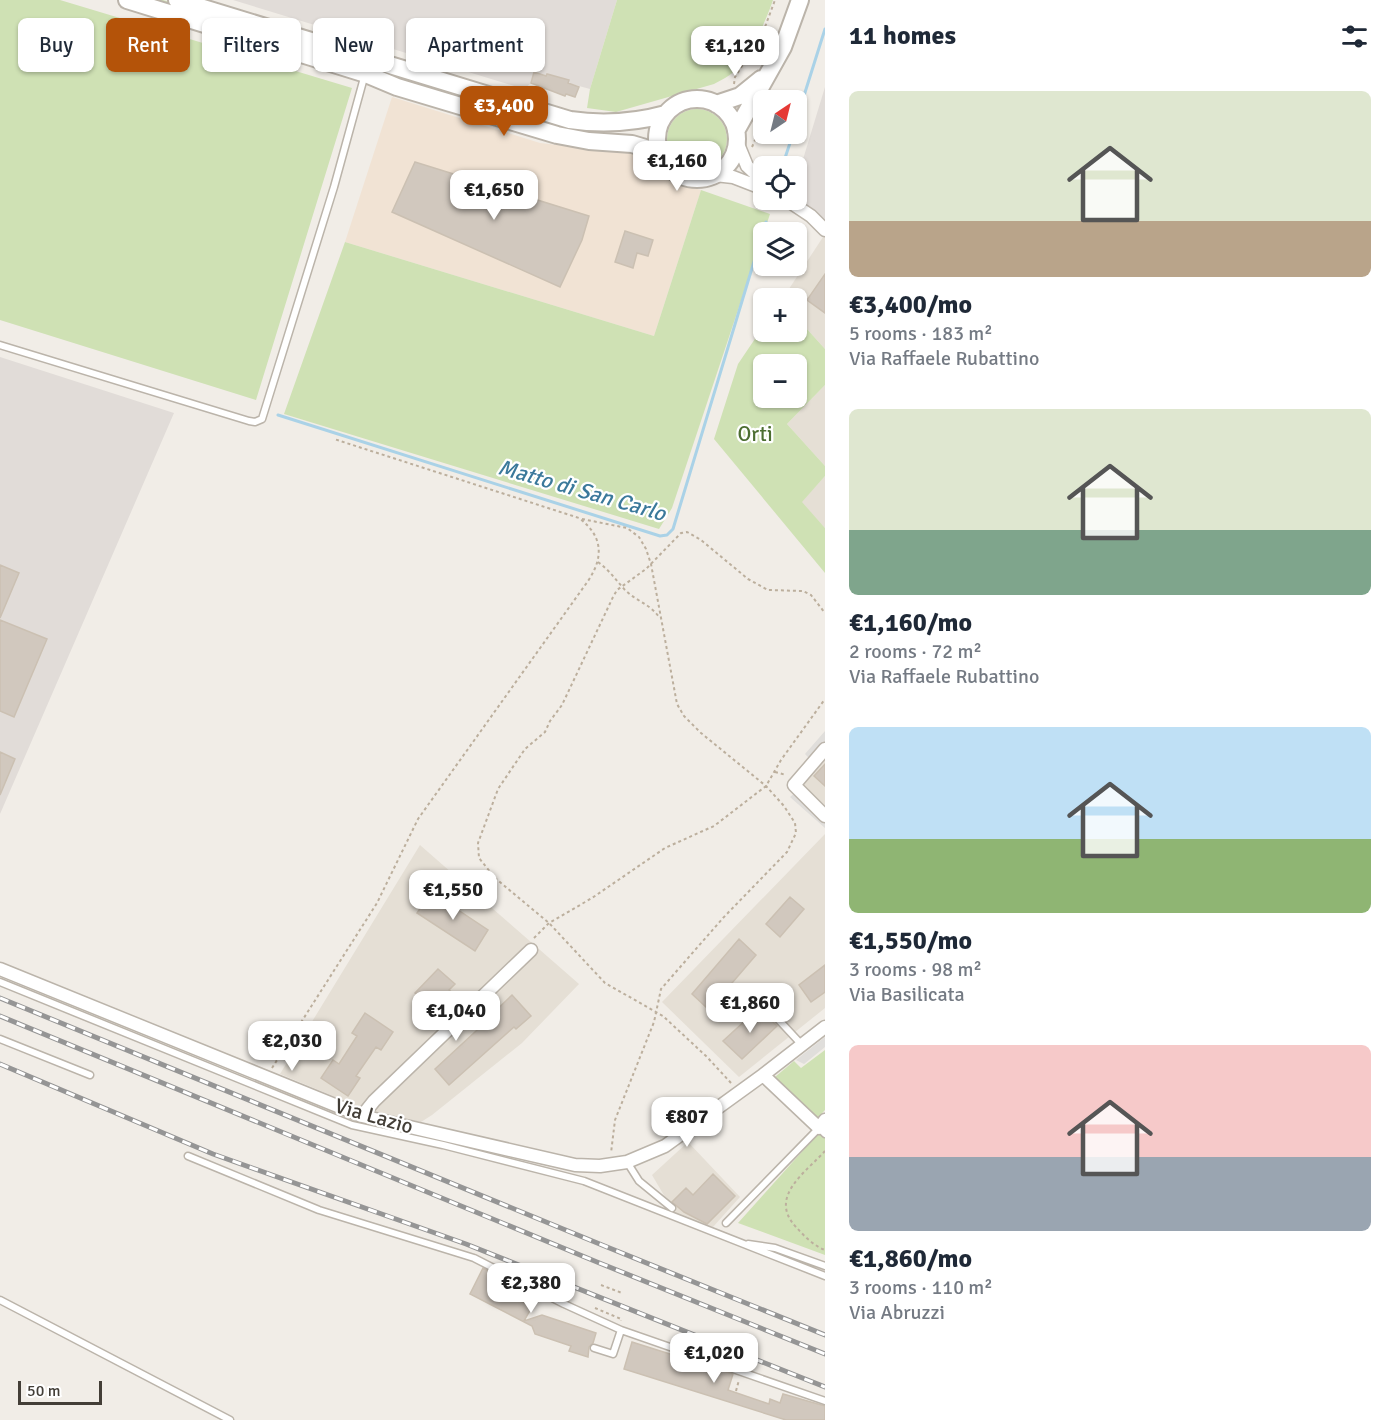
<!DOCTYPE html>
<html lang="en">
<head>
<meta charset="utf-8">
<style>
  :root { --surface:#fff; --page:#f2f2f3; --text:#1f2937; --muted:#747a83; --accent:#b45309 }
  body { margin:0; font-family:Signika,sans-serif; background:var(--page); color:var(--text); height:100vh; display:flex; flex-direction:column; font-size:22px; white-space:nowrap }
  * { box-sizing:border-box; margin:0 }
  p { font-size:20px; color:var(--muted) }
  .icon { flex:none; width:33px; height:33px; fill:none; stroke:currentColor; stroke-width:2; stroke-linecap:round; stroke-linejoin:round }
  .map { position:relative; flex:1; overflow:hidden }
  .panel { display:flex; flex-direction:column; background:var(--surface); width:570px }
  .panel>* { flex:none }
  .hud { position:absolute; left:18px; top:18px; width:570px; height:54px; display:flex; gap:12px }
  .needle { width:39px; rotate:35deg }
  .tools { position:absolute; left:753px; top:90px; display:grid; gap:12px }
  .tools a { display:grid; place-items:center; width:54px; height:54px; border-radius:9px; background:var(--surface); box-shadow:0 2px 4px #0004; font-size:30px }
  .scale { position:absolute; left:18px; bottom:15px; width:84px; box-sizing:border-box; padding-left:6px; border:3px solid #433e37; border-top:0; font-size:16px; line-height:21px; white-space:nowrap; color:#433e37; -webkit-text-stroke:4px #fff; paint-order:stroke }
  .price { position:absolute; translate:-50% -51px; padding:0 14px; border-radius:12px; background:#fff; color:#222; font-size:20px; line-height:39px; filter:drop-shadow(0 2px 3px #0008) }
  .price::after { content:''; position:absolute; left:50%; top:36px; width:18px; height:14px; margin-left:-9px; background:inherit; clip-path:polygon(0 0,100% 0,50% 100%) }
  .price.on { background:var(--accent); color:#fff }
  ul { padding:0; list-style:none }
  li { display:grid; align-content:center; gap:12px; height:318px; padding:0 24px }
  li span { display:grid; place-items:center; height:186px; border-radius:9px; color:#555 }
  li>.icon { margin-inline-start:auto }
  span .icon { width:108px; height:108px; fill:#fffc; stroke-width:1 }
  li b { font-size:26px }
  h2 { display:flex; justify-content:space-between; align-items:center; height:72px; padding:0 24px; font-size:26px }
  .tag { padding:0 21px; border-radius:9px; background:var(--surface); box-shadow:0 2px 4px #0004; font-size:21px; line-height:54px }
  .tag.on { background:var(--accent); color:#fff }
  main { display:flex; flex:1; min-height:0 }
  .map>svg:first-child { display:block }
</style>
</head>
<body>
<main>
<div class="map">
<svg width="825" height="1420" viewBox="0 0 825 1420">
  <rect width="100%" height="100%" fill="#f1ede7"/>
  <path fill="#e5dfd5" d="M825,234V349L797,318L796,298H783Z
    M825,385V466L787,424Z
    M825,476V528L801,502Z
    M825,749V816L795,783Z
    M825,834V1008L739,1077L662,1002Z
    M420,845L579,984L522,1043L432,1115L421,1122L367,1110L280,1074Z
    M688,1142L740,1197L713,1227L675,1214L652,1175Z"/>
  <path fill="#f1e3d4" d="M392,97L540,143L645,155L669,178L683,185L701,190L654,336L345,242Z"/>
  <path fill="#e1dcd8" d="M233,0H617L590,89L568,83V80L547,74L546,76L534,73L531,83L524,89Z
    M825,87V230L796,200L797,179Z
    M0,357L174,413L0,814Z"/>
  <path fill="#cfe1b4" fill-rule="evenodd" d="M0,0H60L352,88L256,400L0,320Z
    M144,0H163L564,125L562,130Z
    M617,0H773C767,18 753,50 741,65C734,73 724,79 714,84L616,112L587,108L590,89Z
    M667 139a30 30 0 1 1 60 0a30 30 0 1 1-60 0Z
    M701,190L770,214L672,508L659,529L284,414L345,242L654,336Z
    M797,318L825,349V385L787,424L825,466V476L802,502L825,528V573L714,439L738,364L763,327L764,332H796ZM796,364V398H764V364Z
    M825,1050V1110L816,1120L775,1077L794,1061L801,1068Z
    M825,1126V1255L738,1223Z"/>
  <path fill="#e0dedb" d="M825,731V746L812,761L805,754Z
    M796,792L825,818V828L790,797Z
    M825,1037V1047L804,1064L796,1060Z"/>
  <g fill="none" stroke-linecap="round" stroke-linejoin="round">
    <path stroke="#aad2e7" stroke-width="3" d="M796,121L825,29
      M783,164L793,134
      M278,415L660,536L667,535L673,529L766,222"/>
  </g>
  <path fill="#d1c8be" stroke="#cbc0b2" stroke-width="1.5" d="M534,72L546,76L547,74L569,80L568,83L579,87L575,97L566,94L565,96L531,83Z
    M415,162L589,216L582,240L560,287L392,212Z
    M625,231L653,240L648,256L637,253L633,268L615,262Z
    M825,274V313L807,300Z
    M0,565L19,573L0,618Z
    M0,620L47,639L14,717L0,711Z
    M0,752L15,759L0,795Z
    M825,764V786L814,776Z
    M431,892L488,930L475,951L417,913Z
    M790,897L804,909L780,937L766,924Z
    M739,939L756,955L720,997L706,1007L692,994Z
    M825,965V992L811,1002L799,985Z
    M438,969L455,984L449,990L454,994L440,1009L435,1004L432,1008L415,993Z
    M512,995L531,1016L516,1029L514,1027L449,1085L435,1069L489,1019L488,1018Z
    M759,1008L777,1026L742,1059L723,1041Z
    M365,1013L393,1032L381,1050L376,1047L356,1076L360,1078L348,1096L321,1078L333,1060L339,1064L357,1036L352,1033Z
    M713,1174L735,1196L707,1224L684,1212L672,1202L686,1188L693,1195Z
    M483,1268L514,1285L509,1295L532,1307L524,1321L542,1315L596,1333L593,1343L589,1347L588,1357L569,1351L571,1346L535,1334L532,1326L470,1294Z
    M632,1342L733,1374L728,1390L769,1404L770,1399L780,1403L783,1394L825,1406V1420H786L624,1369Z"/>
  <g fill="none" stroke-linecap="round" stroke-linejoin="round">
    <defs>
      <path id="service" d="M0,345L249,421L255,422L262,419L334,187L365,74
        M0,982L352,1125L443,1145L584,1181L825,1276
        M750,989L802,1045
        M0,1039L90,1075
        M188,1156L319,1210L474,1258L564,1304L621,1330L613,1354L594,1348
        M627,1162L639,1181L672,1208
        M726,1223L819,1128L825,1134
        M748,1244L775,1248L825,1266
        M0,1300L230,1420
        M621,1330L825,1401"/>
      <path id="minor" d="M738,144L747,166L764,182
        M715,175L733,177L764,189
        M787,200L811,216L825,230
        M825,749L794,785L825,816
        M0,969L362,1116L575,1165L600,1166L627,1162L665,1146L763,1075L825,1027
        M763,1075L819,1128L825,1120
        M362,1116L374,1101L531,950"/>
      <path id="tertiary" d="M127,0L366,74L397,87L557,135L589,141L632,144L659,152
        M177,0L570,120C604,125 633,123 666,114
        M657 139a40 40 0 1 1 80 0a40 40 0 1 1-80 0Z
        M716,104L740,96L761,79
        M736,131L783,47L800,0"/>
    </defs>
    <use href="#service" stroke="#bbb4aa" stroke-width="9"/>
    <use href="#minor" stroke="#bbb4aa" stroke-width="15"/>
    <use href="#tertiary" stroke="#bbb4aa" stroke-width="20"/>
    <path stroke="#bcaf9d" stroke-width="2" stroke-dasharray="3 3" stroke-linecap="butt" d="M734,84L735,77L762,35L775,0
      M752,147L759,131L757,118
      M582,519L627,528L639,537L646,549L651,564L677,704L684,716L701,733L766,786L784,806L795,823L796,833L787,852L723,918L661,989L654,1022L615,1120L611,1153
      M598,562C609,570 616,580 625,590C636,601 650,604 659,617
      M775,772L786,775
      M534,938L549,923L592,898L665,848L714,826L766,786L781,760L825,699
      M272,1068L377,903L418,819L588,581C604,557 603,536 579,518L334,439
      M731,1083L707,1057L663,1016L605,983L549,923L495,878L479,858L478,843L498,789L525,749L545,732L550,721L562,705L613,597L617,590L646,569L681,533L687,532L701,540L748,579L768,590L803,591L811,595L825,613
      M825,1151C805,1173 768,1197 796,1227C804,1236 814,1246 825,1250
      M601,1285L622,1293
      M595,1308L621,1319V1321
      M736,1391L739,1380"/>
    <use href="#service" stroke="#fff" stroke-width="6"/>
    <use href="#minor" stroke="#fff" stroke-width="12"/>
    <use href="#tertiary" stroke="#fff" stroke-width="16"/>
    <defs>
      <path id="rail" d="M0,998L607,1247L825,1335
        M0,1016L597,1262L825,1354
        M0,1064L213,1154L466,1244L825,1387"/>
    </defs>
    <use href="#rail" stroke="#959595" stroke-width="5"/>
    <use href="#rail" stroke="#fff" stroke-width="3" stroke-dasharray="9" stroke-linecap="butt"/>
  </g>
  <g text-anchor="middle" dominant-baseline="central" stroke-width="4.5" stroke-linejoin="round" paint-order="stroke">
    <g font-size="21" fill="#4c6e31" stroke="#fff">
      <text x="755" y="434">Orti</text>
    </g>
    <g font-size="21" fill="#433e37" stroke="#fff">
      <text transform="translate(374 1116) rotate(16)">Via Lazio</text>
    </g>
    <g font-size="22" font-style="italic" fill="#3b799b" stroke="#fff">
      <text transform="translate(582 490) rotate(16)">Matto di San Carlo</text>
    </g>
  </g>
</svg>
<div class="tools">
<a><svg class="needle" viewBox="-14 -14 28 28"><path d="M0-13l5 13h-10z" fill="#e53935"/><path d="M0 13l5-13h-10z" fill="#747a83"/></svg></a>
<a><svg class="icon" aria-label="locate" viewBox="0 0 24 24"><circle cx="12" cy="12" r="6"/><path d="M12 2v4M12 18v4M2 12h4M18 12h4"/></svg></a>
<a><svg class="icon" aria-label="layers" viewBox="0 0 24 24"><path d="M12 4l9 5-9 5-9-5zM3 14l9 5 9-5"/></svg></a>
<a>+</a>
<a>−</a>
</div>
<div class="scale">50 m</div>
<b class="price" style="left:735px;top:77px">€1,120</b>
<b class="price on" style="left:504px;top:137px">€3,400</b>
<b class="price" style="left:677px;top:192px">€1,160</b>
<b class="price" style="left:494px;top:221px">€1,650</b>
<b class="price" style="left:453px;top:921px">€1,550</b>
<b class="price" style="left:750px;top:1034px">€1,860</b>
<b class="price" style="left:456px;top:1042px">€1,040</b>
<b class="price" style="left:292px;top:1072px">€2,030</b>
<b class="price" style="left:687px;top:1148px">€807</b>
<b class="price" style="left:531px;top:1314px">€2,380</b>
<b class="price" style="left:714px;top:1384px">€1,020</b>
<div class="hud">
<a class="tag">Buy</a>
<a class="tag on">Rent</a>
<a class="tag">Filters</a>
<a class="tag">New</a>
<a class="tag">Apartment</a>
</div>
</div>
<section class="panel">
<h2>11 homes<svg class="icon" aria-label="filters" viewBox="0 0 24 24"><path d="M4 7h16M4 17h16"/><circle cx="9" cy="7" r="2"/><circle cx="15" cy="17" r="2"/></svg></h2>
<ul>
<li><span style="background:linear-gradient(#dfe7d0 70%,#b9a48a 0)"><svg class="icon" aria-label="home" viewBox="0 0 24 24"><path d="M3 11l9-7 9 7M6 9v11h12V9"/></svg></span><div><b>€3,400/mo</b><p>5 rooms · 183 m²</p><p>Via Raffaele Rubattino</p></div></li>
<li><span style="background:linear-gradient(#dfe7d0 65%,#7fa58c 0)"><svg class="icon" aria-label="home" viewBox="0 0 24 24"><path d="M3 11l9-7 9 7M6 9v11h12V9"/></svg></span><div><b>€1,160/mo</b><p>2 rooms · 72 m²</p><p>Via Raffaele Rubattino</p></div></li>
<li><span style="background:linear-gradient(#bfe0f5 60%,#8fb573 0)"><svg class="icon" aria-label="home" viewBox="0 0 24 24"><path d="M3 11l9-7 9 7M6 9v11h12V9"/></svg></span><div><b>€1,550/mo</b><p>3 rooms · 98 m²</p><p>Via Basilicata</p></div></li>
<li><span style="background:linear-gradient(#f6c9c9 60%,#9aa5b1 0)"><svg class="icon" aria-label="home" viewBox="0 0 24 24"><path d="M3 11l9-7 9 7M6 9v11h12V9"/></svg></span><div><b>€1,860/mo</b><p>3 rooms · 110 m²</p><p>Via Abruzzi</p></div></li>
</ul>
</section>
</main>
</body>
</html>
